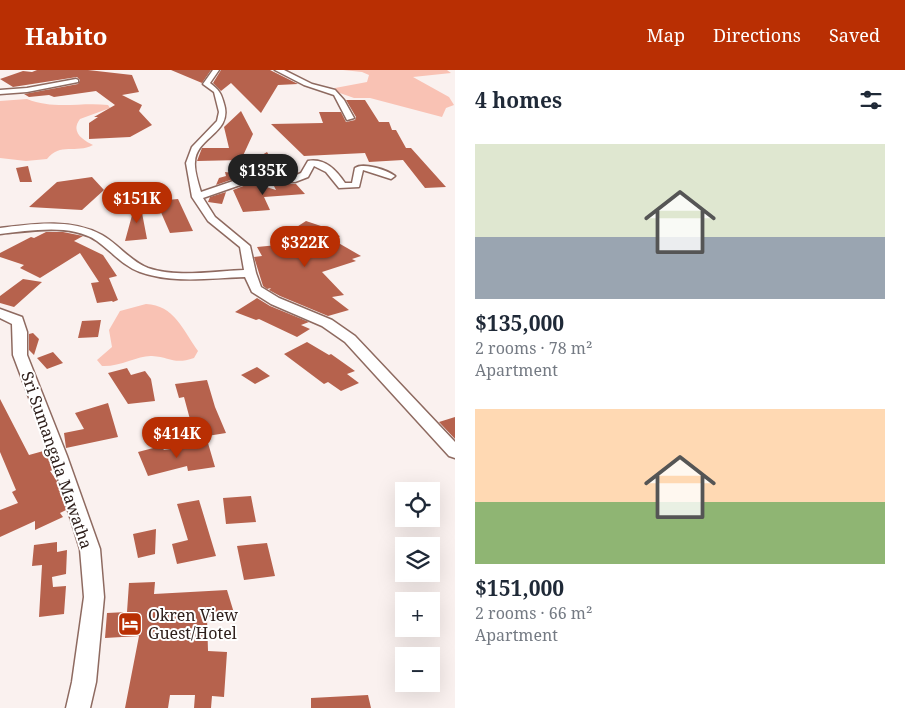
<!DOCTYPE html>
<html lang="en">
<head>
<meta charset="utf-8">
<style>
  :root { --surface:#fff; --page:#f2f2f3; --text:#1f2937; --muted:#747a83; --accent:#b92f03 }
  body { margin:0; font-family:"Noto Serif",serif; background:var(--page); color:var(--text); height:100vh; display:flex; flex-direction:column; font-size:19px; white-space:nowrap }
  * { box-sizing:border-box; margin:0 }
  p { font-size:16px; color:var(--muted) }
  .icon { flex:none; width:28px; height:28px; fill:none; stroke:currentColor; stroke-width:2; stroke-linecap:round; stroke-linejoin:round }
  .map { position:relative; flex:1; overflow:hidden }
  .drawer { display:flex; flex-direction:column; background:var(--surface); width:450px }
  .drawer>* { flex:none }
  .buttons { position:absolute; left:395px; top:412px; display:grid; gap:10px }
  .buttons a { display:grid; place-items:center; width:45px; height:45px; border-radius:0px; background:var(--surface); box-shadow:0 5px 20px #0002; font-size:25px }
  .price { position:absolute; translate:-50% -42px; padding:0 11px; border-radius:18px; background:var(--accent); color:#fff; font-size:16px; line-height:32px; filter:drop-shadow(0 1px 2px #0008) }
  .price::after { content:''; position:absolute; left:50%; top:30px; width:15px; height:11px; margin-left:-8px; background:inherit; clip-path:polygon(0 0,100% 0,50% 100%) }
  .price.selected { background:#222; color:#fff }
  ul { padding:0; list-style:none }
  li { display:grid; align-content:center; gap:10px; height:265px; padding:0 20px }
  li span { display:grid; place-items:center; height:155px; border-radius:0px; color:#555 }
  li>.icon { margin-inline-start:auto }
  span .icon { width:90px; height:90px; fill:#fffc; stroke-width:1 }
  li b { font-size:21px }
  h2 { display:flex; justify-content:space-between; align-items:center; height:60px; padding:0 20px; font-size:21px }
  header { display:flex; align-items:center; gap:30px; box-sizing:border-box; height:70px; padding:0 25px; background:var(--accent); color:#fff }
  header strong { font-size:24px }
  nav { display:flex; gap:28px; margin-inline-start:auto; font-size:18px }
  main { display:flex; flex:1; min-height:0 }
  .map>svg:first-child { display:block }
</style>
</head>
<body>
<header>
<strong>Habito</strong>
<nav><a>Map</a><a>Directions</a><a>Saved</a></nav>
</header>
<main>
<div class="map">
<svg width="455" height="638" viewBox="0 0 455 638">
  <rect width="100%" height="100%" fill="#faf1ef"/>
  <path fill="#f9c2b4" d="M343,0H447L451,3L413,7L449,27L454,35L446,38L442,47L370,28H354L337,22L335,18L367,12L369,5L362,2Z
    M27,29C54,40 80,32 108,35L110,38L80,49C70,62 83,70 93,75C76,84 60,72 47,89L26,91L0,88V31Z
    M146,234C174,235 183,260 198,281L194,288C174,295 170,287 152,286C139,285 120,297 102,296L97,290L112,277L109,260L120,241Z"/>
  <path fill="#b6624d" d="M37,0H88L132,5L139,22L122,25L142,35L139,41L152,55L130,67L89,69V53L98,47H94L115,35L96,21L54,27L49,25L29,27L24,24L78,14L80,10L77,7L13,17L0,9L23,1L32,2Z
    M171,0H211L202,13Z
    M221,0H270L298,14L278,15L261,43L231,13L221,21L213,13Z
    M346,30H365L379,52H389L392,60H396L406,78H411L446,117L425,118L403,90L369,92L365,83L304,86L271,54L323,53L319,42H341L346,52L355,50L356,47Z
    M241,41L253,64L241,90L197,91L202,78H229L224,57Z
    M267,82L280,104L267,105L257,88Z
    M28,96L32,112H20L16,98Z
    M225,102L233,103V105L239,107L216,115L219,108L226,106Z
    M92,107L104,120L82,140L29,137L57,112Z
    M273,114H296L305,124L264,127L270,140L243,142L233,120L246,115H260L276,120Z
    M138,122L147,169L125,171L131,149Z
    M226,122L222,134L208,132L210,127Z
    M178,129L193,161L170,163L156,131Z
    M306,151L327,158L321,161L340,166L335,171L361,186L352,189L356,191L322,202L344,225L332,227L349,240L328,246L280,226L269,220L271,218L267,219L263,216L254,187L262,186L257,177L288,174L278,169Z
    M46,162H63L83,166L74,171L103,185L117,206L109,208L118,230L113,232L112,231L97,233L91,213L99,212L80,183L40,208L20,198L24,195L0,187V183L31,167L34,168Z
    M23,209L42,212L14,237L0,233V226Z
    M257,228L270,236L309,252L301,255L310,259L297,267L259,249L256,250L235,242Z
    M101,250L98,267L78,268L82,251Z
    M33,263L39,269L34,285L29,280V264Z
    M307,272L329,285L331,284L355,301L347,304L359,313L341,321L328,312L324,314L284,284Z
    M53,282L63,293L47,299L37,288Z
    M257,297L270,306L255,314L241,305Z
    M127,298L131,305L145,301L151,309L155,331L128,334L108,303Z
    M207,310L215,337L226,363L195,368L184,327L179,328L175,314Z
    M0,329L29,385L47,380L53,400L50,401L57,411L66,440L60,443L63,447L35,460V451L0,467V440L18,433L12,422L16,420L0,382Z
    M108,333L118,367L66,378L64,363L84,359L75,343Z
    M455,347V369L439,352Z
    M208,373L215,397L188,401L187,396L148,406L138,382L161,376L164,380Z
    M251,426L256,452L226,454L223,428Z
    M199,430L216,486L177,494L172,474L188,470L177,434Z
    M156,459L155,484L138,488L133,464Z
    M57,472V482L67,480L66,504L52,507L53,517L66,516L64,544L39,547L42,495L32,496L34,475Z
    M267,473L275,506L244,510L237,476Z
    M155,512L154,524L227,520L234,543L207,547L208,581L227,582L224,627L212,626L211,638H194L195,625H170L168,638H125L139,566L105,568L107,543L127,542L129,513Z
    M368,625L371,638H311V628Z"/>
  <g fill="none" stroke-linecap="round" stroke-linejoin="round">
    <defs>
      <path id="minor" d="M213,0H219L210,13C219,20 221,23 224,34C233,63 196,67 195,92C194,99 199,116 201,122L245,107L294,106L301,103L308,91C325,88 336,100 345,113H352L355,98C363,92 388,100 395,106L391,109L363,100L359,117L339,118L326,102L314,96L308,107L295,112L246,113L203,128L215,147L250,176L256,203L261,217L279,228L332,250L355,266L455,372V388L449,386L345,272L322,256L271,234L252,222L245,207C211,208 173,214 140,202C123,196 111,181 97,171C71,153 30,161 0,164V158C32,154 72,148 102,165C118,174 130,191 148,198C178,208 213,201 244,200L240,177L208,151L192,127L186,93L192,77L217,51L219,42L214,22L203,14Z
        M275,0H284L312,14L335,20L344,30L354,48L347,50L334,25L304,15Z
        M76,9L78,10V12L27,22L0,24V20L27,18Z
        M0,239L22,247L27,262V285L67,386L100,479L104,527L96,612L90,638H66L72,612L84,527L80,479L51,386L13,285L12,254L0,248Z"/>
    </defs>
    <use href="#minor" stroke="#8e6a60" stroke-width="3"/>
    <use href="#minor" fill="#fff" fill-rule="evenodd"/>
  </g>
  <defs>
    <symbol id="hotel-square" viewBox="-11 -11 22 22"><rect x="-9" y="-9" width="18" height="18" rx="4" fill="#b92f03" stroke="#fff"/><path d="M-6-4.5h1.5V1H6V5H4.5V3h-9V5H-6ZM-4 0a1.8 1.8 0 1 1 3.6 0ZM.5 0V-2.5h3Q6-2.5 6 0Z" fill="#fff"/></symbol>
  </defs>
  <g fill-rule="evenodd">
    <use href="#hotel-square" x="116" y="540" width="28" height="28"/>
  </g>
  <g text-anchor="middle" dominant-baseline="central" stroke-width="4" stroke-linejoin="round" paint-order="stroke">
    <g font-size="16" fill="#2f201c" stroke="#fff">
      <text transform="translate(57 390) rotate(71)">Sri Sumangala Mawatha</text>
    </g>
    <g font-size="16" fill="#2f201c" stroke="#fff" text-anchor="start">
      <text x="148" y="545">Okren View<tspan x="148" dy="18">Guest/Hotel</tspan></text>
    </g>
  </g>
</svg>
<div class="buttons">
<a><svg class="icon" aria-label="locate" viewBox="0 0 24 24"><circle cx="12" cy="12" r="6"/><path d="M12 2v4M12 18v4M2 12h4M18 12h4"/></svg></a>
<a><svg class="icon" aria-label="layers" viewBox="0 0 24 24"><path d="M12 4l9 5-9 5-9-5zM3 14l9 5 9-5"/></svg></a>
<a>+</a>
<a>−</a>
</div>
<b class="price selected" style="left:263px;top:126px">$135K</b>
<b class="price" style="left:137px;top:154px">$151K</b>
<b class="price" style="left:305px;top:198px">$322K</b>
<b class="price" style="left:177px;top:389px">$414K</b>
</div>
<section class="drawer">
<h2>4 homes<svg class="icon" aria-label="filters" viewBox="0 0 24 24"><path d="M4 7h16M4 17h16"/><circle cx="9" cy="7" r="2"/><circle cx="15" cy="17" r="2"/></svg></h2>
<ul>
<li><span style="background:linear-gradient(#dfe7d0 60%,#9aa5b1 0)"><svg class="icon" aria-label="home" viewBox="0 0 24 24"><path d="M3 11l9-7 9 7M6 9v11h12V9"/></svg></span><div><b>$135,000</b><p>2 rooms · 78 m²</p><p>Apartment</p></div></li>
<li><span style="background:linear-gradient(#ffd9b3 60%,#8fb573 0)"><svg class="icon" aria-label="home" viewBox="0 0 24 24"><path d="M3 11l9-7 9 7M6 9v11h12V9"/></svg></span><div><b>$151,000</b><p>2 rooms · 66 m²</p><p>Apartment</p></div></li>
</ul>
</section>
</main>
</body>
</html>
